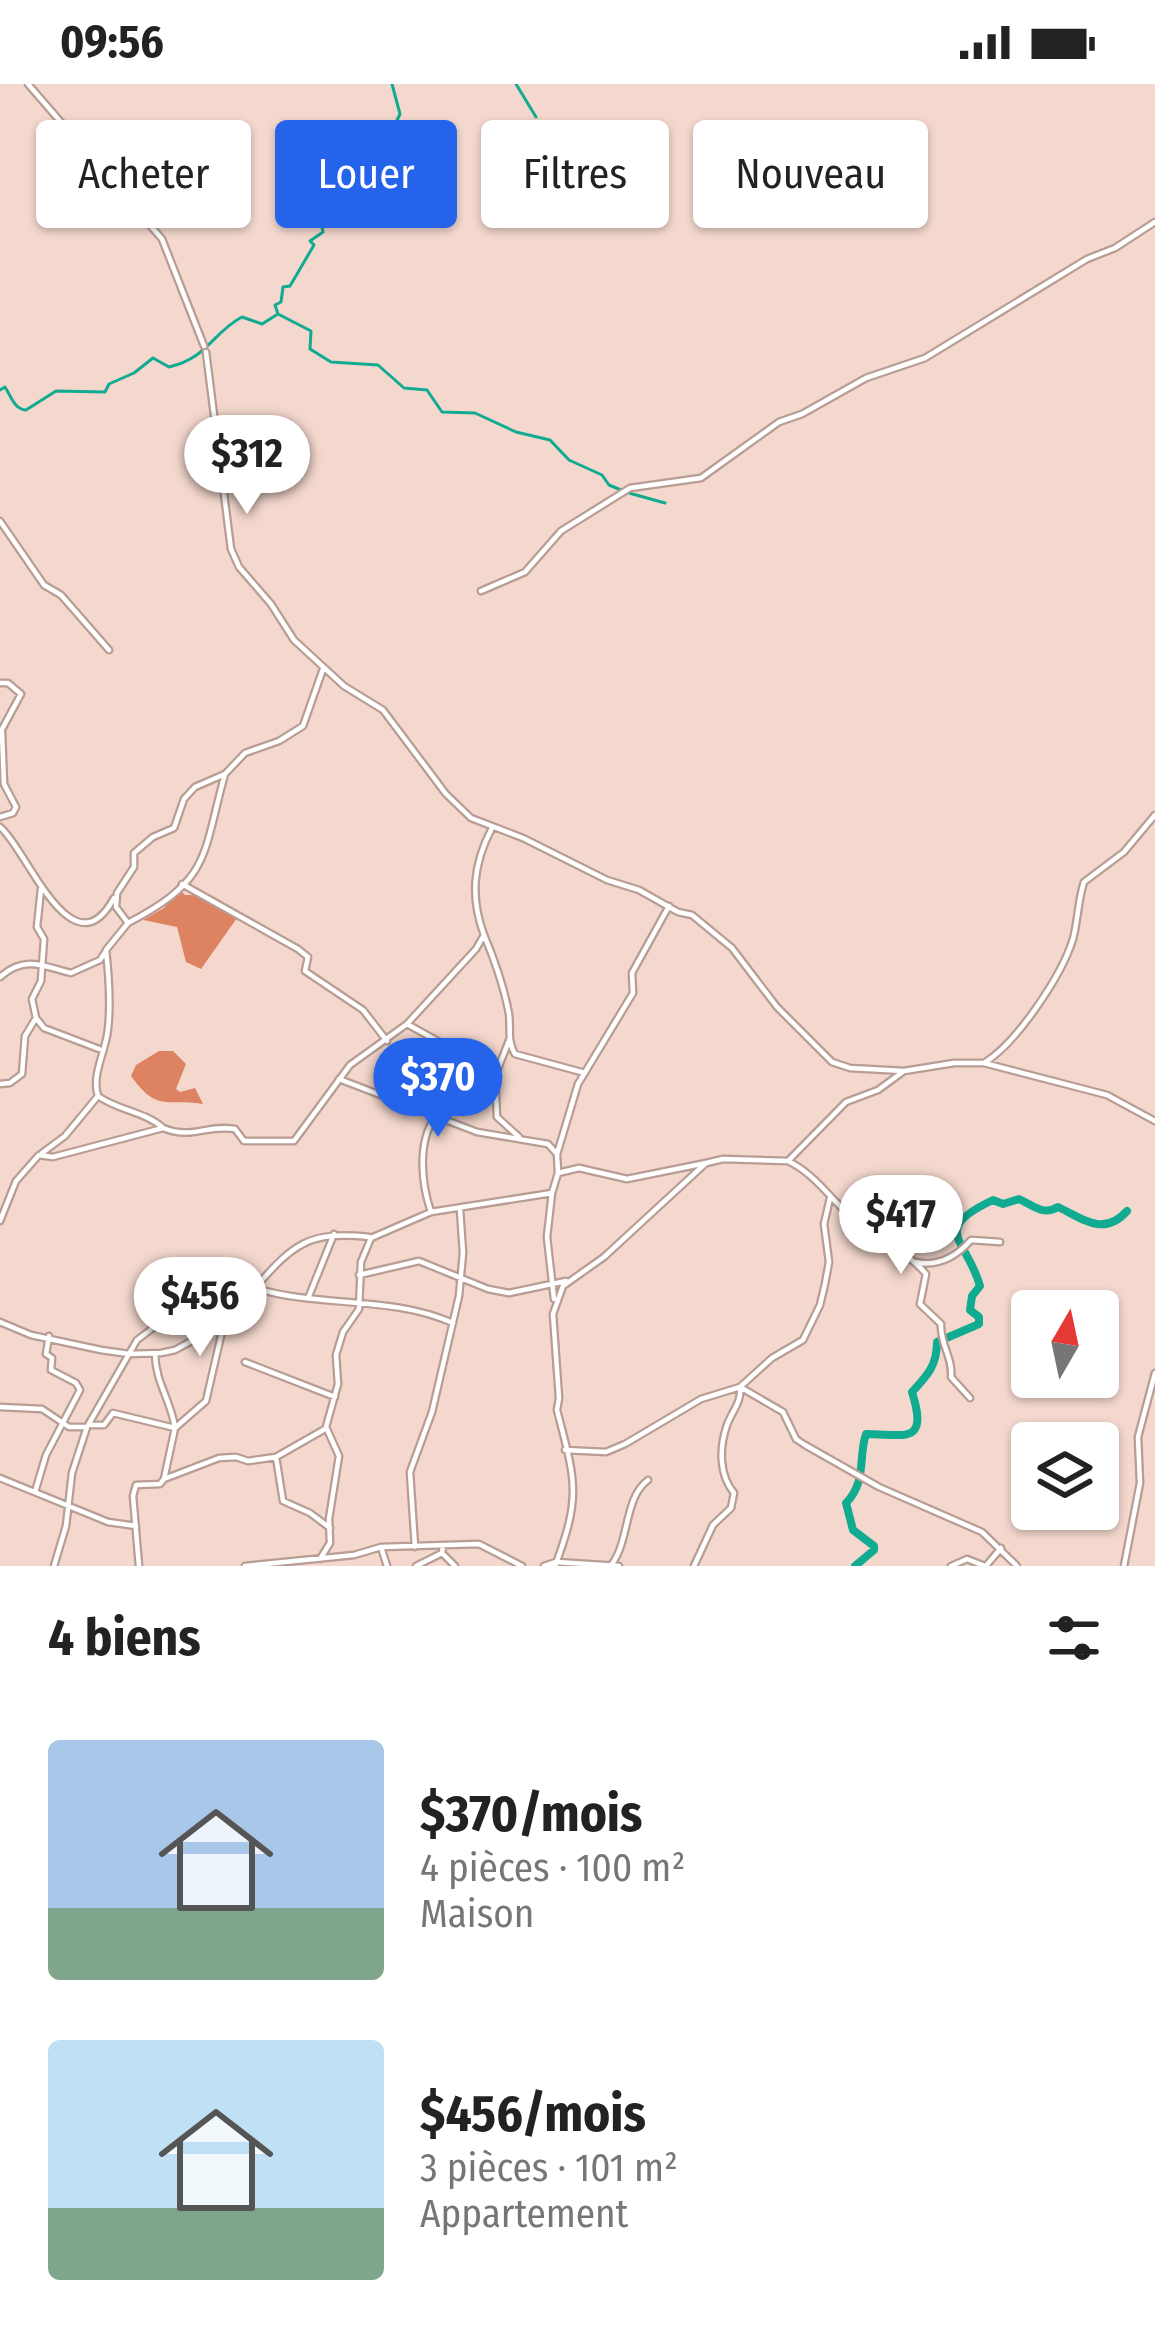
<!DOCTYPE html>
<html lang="fr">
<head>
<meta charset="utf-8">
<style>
  :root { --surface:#fff; --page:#f6f6f6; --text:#222; --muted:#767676; --accent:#2563eb }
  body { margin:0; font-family:"Fira Sans Condensed",sans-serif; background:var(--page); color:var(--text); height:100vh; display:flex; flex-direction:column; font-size:45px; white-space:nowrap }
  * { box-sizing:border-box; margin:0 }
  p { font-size:39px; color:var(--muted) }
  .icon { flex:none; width:66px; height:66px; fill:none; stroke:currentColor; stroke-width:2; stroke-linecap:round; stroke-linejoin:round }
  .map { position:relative; height:1482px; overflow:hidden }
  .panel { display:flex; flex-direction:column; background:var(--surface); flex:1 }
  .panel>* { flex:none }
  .top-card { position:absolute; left:36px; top:36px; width:1083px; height:108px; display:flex; gap:24px }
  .needle { width:78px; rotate:9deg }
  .fabs { position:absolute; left:1011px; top:1206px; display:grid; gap:24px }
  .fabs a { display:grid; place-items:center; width:108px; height:108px; border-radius:12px; background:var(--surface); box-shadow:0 3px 9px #0004; font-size:60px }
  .price { position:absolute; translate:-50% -102px; padding:0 27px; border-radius:42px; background:#fff; color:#222; font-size:39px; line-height:78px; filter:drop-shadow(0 3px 6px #0008) }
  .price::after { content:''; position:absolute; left:50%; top:72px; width:36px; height:27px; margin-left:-18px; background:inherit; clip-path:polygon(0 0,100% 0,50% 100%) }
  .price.current { background:var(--accent); color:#fff }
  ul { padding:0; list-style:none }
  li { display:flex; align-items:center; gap:36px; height:300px; padding:0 48px }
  li span { display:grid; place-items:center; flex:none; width:336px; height:240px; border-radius:12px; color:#555 }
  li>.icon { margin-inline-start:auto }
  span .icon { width:144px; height:144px; fill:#fffc; stroke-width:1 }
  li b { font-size:51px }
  h2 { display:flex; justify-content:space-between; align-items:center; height:144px; padding:0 48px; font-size:51px }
  .pill { padding:0 42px; border-radius:12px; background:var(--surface); box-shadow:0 3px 9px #0004; font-size:42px; line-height:108px }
  .pill.current { background:var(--accent); color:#fff }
  .status { display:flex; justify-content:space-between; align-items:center; height:84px; padding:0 60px; background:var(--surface); direction:ltr }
  .status svg { height:33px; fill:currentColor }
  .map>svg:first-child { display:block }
</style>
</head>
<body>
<div class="status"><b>09:56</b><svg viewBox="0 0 49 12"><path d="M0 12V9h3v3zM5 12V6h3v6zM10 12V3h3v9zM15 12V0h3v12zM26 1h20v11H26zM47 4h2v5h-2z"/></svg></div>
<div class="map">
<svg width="1155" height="1482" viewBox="0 0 1155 1482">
  <rect width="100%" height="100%" fill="#f4d8ce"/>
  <path fill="#dd8362" d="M179,805L185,811H204L237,834L201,885L186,878L177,843L143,836L164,824Z
    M159,967H173L186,980L176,1005L180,1008L195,1004L203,1020C165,1014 158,1029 131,992L136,981Z"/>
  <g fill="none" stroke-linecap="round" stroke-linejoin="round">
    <path stroke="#11ab92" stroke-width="3" d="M516,0L536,33
      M278,230L311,247L310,265L331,278L378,281L404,304L427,306L442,328L475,329L516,348L550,356L569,376L602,391L609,401L621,406
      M0,306L5,303C11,312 14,325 26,326L56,307L105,308L109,300L134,289L153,274L169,283C208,274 213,248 242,233L262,240L278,230L275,221L281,218L283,203L290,202L314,161L310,157L323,148L319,126L355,119L374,88L371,75L390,51L400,30L392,0
      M629,409L665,419"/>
    <path stroke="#11ab92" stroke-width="8" d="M855,1482L874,1466V1462L853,1446L846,1419C867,1398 858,1373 866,1350C904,1350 929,1362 912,1308C928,1291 937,1281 937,1258L979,1240V1233L970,1226L972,1212L980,1202C967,1155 929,1146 993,1116L1003,1120L1019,1115C1034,1122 1043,1132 1058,1123C1083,1135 1104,1153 1127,1127"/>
    <defs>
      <path id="minor" d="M28,0L162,155L204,262
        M206,268L231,465L239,483L271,520L294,556L344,602L383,626L446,710L471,734L523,754L607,796L639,806L678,828L692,831L732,864L777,923L832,978L850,984L904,987
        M0,437L44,501L61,511L109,566
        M481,507L525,488L561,447L630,404L701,394L779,338L802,330L866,294L925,274L1087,175L1115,164L1155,138
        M0,599H8L21,610L0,649
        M0,733L13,729L16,723L4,700L2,648
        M0,743C26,763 72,892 114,814
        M182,800L298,865L308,873L305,887L363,926L387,957
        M128,839C212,795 202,772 225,690
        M484,851C495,877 504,903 509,930C511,945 507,957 515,970L585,989
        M0,893C25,871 43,882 71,889L100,876L106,867
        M36,934L44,944L99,965
        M407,940L490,986L495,992L497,1033L519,1053
        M984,979C1017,959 1062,891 1073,855C1078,836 1078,816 1084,798L1124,768L1155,731
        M495,992L510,954
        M339,995L477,1048L548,1060L557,1070L558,1089
        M0,1000L10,999L22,990L25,952L36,934L32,915L41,897L44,855L37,843L41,805
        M98,1012C117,1026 145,1028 162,1043
        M42,1069L65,1052L98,1012C91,991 106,967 108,945C111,919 109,893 106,866L128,839L116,823L117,809L134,783V769L153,753L174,744L184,715L195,703L225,690L245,669L279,657L303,642L323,585
        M557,1070L578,1000L633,909L632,889L669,822
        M788,1077C817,1091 833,1119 858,1139C882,1156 907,1168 926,1190L920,1220L941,1240C940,1261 953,1273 951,1293L970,1314
        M552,1109L547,1153L554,1215
        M431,1128C421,1099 416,1051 440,1028L451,967
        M0,1137L16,1097L39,1071L53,1073L163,1044C193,1056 206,1040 235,1045L244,1057H294L350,981L407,940L476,865L484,851C470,813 473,780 492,744
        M915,1178C938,1183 956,1173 971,1156L1000,1158
        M359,1191L419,1177L488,1205L509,1209L566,1197
        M255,1204C319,1224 390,1211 453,1239
        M309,1212L334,1150
        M0,1238L31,1251L101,1266L129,1270L161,1269L175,1266L223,1240L240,1203L255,1204C294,1159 309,1147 369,1153
        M245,1278L335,1313
        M0,1323L42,1325L69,1343H85
        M91,1341H104L113,1329L175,1344C171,1316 155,1298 155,1269
        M565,1366L606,1368L625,1360L701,1315L740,1303L772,1274L803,1256L820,1221L825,1200L829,1178L824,1140L830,1114
        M276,1373L283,1417L310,1429L330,1444
        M0,1394L108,1438L136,1442
        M164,1395L219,1374L236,1373L248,1377L276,1373L325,1345
        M35,1408L46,1371L80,1306L76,1299L51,1286L52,1274L46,1270L49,1252
        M381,1463L387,1482
        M415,1463L410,1388L432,1328L459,1212L463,1169L460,1125
        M442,1469L455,1482
        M320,1475L330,1459L329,1435L339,1372L326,1343L338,1300L336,1271L343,1248L359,1225L361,1178L371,1154L431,1128L552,1109L558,1089L579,1084L627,1095L706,1079
        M612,1480C630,1455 624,1414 648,1396
        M54,1482L66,1442L72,1389L87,1343L137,1256L181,1223
        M139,1482L133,1412L136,1401L160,1400L164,1395L175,1344L206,1317L223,1243
        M245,1482L354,1471L381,1463L479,1460L522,1482
        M416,1482L442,1469L443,1462
        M544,1482L556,1478L619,1482
        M555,1482C582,1411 575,1396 557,1326L559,1314L553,1230L563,1202L604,1173L706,1079L723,1075L788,1077L846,1018L878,1006L904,987L954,979H984L1107,1011L1155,1037
        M694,1482L713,1441L731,1424L734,1409C719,1391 719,1364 727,1341C732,1327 742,1318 740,1303L783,1328L796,1355L805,1361L879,1403L982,1448L1017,1482
        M951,1482L967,1475L985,1482
        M986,1482L1001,1464
        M1124,1482L1140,1399L1138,1353L1155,1289"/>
    </defs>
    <use href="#minor" stroke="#b79d94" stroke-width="9"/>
    <use href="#minor" stroke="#fff" stroke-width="4.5"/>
  </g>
</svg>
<div class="fabs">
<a><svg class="needle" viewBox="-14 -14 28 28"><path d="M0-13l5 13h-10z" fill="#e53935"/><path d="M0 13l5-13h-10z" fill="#767676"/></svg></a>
<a><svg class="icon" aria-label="layers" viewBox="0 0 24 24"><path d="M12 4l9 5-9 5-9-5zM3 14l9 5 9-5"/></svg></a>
</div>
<b class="price" style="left:247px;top:433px">$312</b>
<b class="price current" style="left:438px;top:1056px">$370</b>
<b class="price" style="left:901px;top:1193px">$417</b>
<b class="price" style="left:200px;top:1275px">$456</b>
<div class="top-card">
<a class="pill">Acheter</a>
<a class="pill current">Louer</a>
<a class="pill">Filtres</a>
<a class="pill">Nouveau</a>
</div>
</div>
<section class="panel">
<h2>4 biens<svg class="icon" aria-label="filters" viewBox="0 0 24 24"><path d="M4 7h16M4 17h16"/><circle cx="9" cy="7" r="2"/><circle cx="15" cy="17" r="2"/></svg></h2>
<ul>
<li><span style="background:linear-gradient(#a9c7e8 70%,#7fa58c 0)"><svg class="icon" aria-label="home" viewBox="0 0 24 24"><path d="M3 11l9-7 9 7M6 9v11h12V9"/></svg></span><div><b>$370/mois</b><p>4 pièces · 100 m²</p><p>Maison</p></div></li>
<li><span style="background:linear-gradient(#bfe0f5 70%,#7fa58c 0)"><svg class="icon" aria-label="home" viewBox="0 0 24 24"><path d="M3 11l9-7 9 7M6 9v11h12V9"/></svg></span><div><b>$456/mois</b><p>3 pièces · 101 m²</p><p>Appartement</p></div></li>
</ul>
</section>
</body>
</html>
